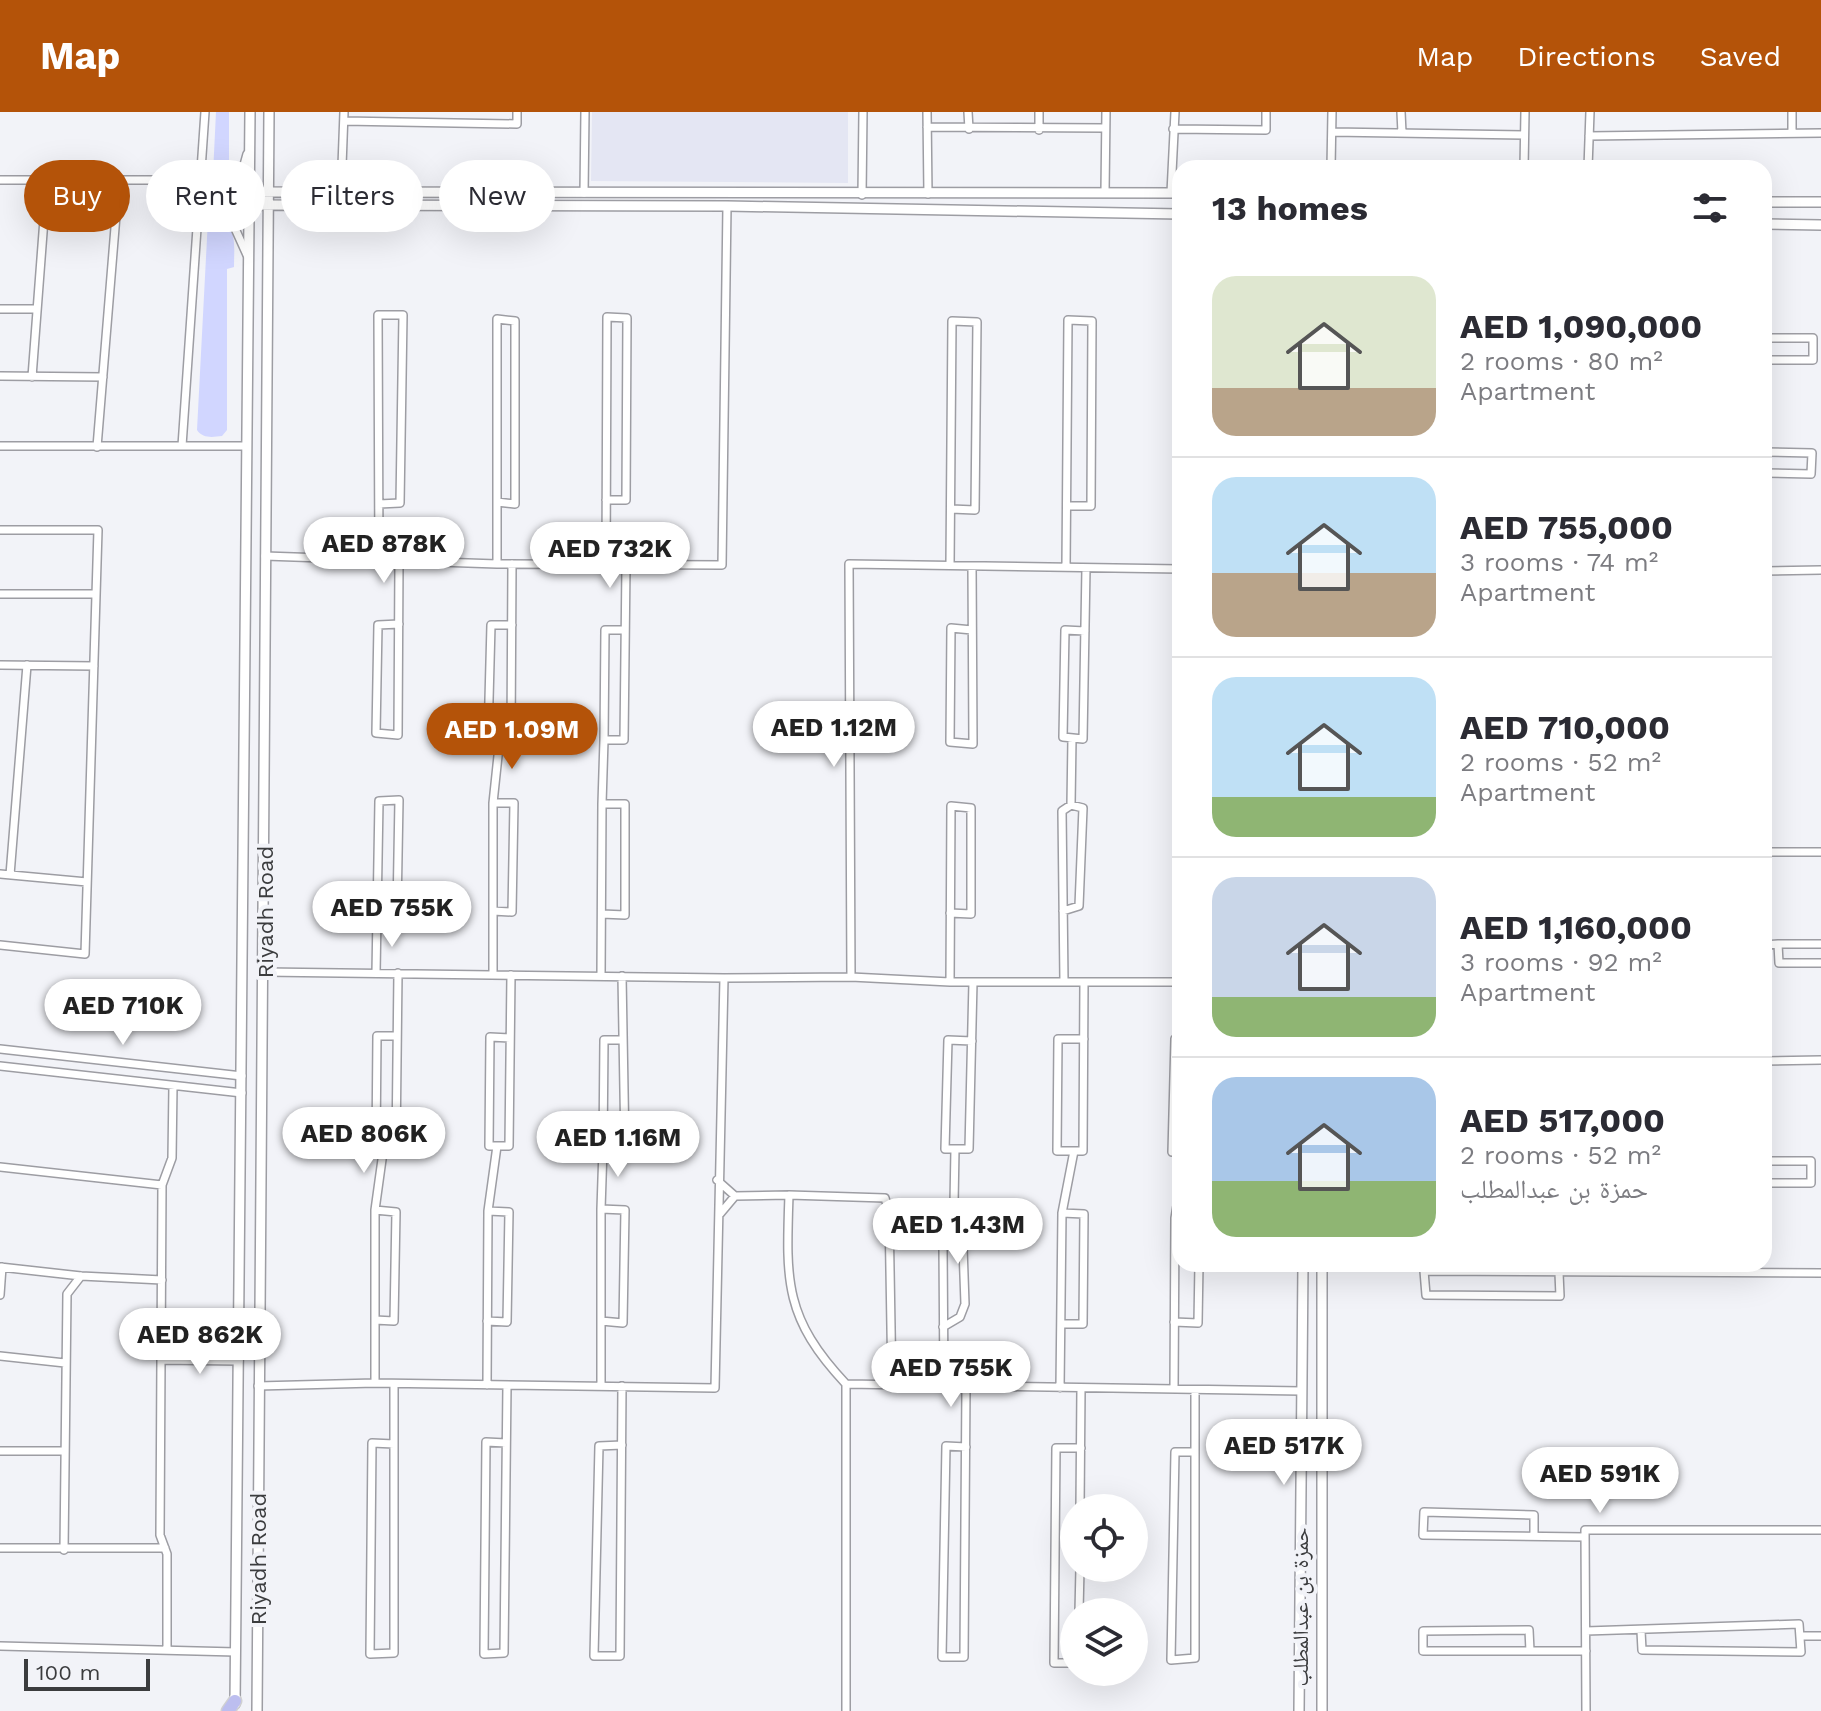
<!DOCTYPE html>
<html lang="en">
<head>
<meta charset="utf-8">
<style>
  :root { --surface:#fff; --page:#f2f2f3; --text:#2b2b33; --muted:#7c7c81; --line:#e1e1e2; --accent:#b45309 }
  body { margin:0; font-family:"Work Sans","Noto Naskh Arabic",sans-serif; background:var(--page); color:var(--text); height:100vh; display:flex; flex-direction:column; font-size:30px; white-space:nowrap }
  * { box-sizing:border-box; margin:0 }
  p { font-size:26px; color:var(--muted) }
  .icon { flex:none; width:44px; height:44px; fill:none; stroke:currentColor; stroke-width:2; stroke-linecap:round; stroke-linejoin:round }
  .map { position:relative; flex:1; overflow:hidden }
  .details { position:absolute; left:1172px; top:48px; width:600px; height:1112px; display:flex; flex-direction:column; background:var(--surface); border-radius:24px; box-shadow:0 8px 32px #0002 }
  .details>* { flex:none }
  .hud { position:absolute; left:24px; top:48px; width:760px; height:72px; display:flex; gap:16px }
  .buttons { position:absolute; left:1060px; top:1382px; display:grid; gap:16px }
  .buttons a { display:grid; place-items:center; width:88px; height:88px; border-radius:50%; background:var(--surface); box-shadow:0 8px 32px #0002; font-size:40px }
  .scale { position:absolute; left:24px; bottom:20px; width:126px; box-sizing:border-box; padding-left:8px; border:4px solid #3b3c3e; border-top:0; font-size:22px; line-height:28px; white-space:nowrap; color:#3b3c3e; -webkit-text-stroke:6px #f2f3f8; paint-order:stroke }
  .price { position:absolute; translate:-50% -68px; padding:0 18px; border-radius:28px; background:#fff; color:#222; font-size:26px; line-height:52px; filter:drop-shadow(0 2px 4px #0008) }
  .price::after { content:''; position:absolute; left:50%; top:48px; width:24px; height:18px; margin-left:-12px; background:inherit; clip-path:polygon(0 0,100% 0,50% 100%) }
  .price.on { background:var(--accent); color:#fff }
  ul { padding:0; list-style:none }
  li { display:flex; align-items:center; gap:24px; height:200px; padding:0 40px }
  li+li { border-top:2px solid var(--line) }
  li span { display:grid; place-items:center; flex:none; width:224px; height:160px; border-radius:24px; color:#555 }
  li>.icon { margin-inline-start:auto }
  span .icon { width:96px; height:96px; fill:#fffc; stroke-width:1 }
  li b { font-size:34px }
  h2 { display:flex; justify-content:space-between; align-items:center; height:96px; padding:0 40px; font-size:34px }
  .chip { padding:0 28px; border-radius:36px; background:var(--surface); box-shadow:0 8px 32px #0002; font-size:28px; line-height:72px }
  .chip.on { background:var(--accent); color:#fff }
  header { display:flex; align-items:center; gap:48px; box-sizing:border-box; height:112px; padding:0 40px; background:var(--accent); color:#fff }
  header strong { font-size:38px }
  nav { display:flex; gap:44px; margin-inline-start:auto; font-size:28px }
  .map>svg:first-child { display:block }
</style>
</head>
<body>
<header>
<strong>Map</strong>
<nav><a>Map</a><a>Directions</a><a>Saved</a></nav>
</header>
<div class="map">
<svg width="1821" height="1599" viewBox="0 0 1821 1599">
  <rect width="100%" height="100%" fill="#f2f3f8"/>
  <path fill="#e4e6f3" d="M592,0H848V71L591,69Z"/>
  <path fill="#d1d6ff" d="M216,0H229V62L224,69L213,62Z
    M216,103C238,113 234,134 234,155L227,157V318L222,324C213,325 203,327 197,318L208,107Z"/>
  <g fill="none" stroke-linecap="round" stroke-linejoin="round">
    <defs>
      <path id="minor" d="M927,0L928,82
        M968,0L969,17
        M1401,0L1402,21
        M344,9L517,12V0
        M927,15L1105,16
        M1173,17L1266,18V0
        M1039,18V0
        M1332,20L1524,23
        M1792,21V0
        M1589,24L1821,21
        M1331,56L1332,0
        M1524,56L1525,0
        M1588,56L1590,0
        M0,68H180L225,79L251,80
        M201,73L212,90L228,101L249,93
        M227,78L239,71L247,42
        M1105,80L1106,0
        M341,81L344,0
        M584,81L585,0
        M1171,81L1175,0
        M862,83L863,0
        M228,101L247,143
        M0,197H37
        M1764,226H1813V248H1764
        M0,264L103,265
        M32,265L47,68
        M0,334H247
        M182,334L205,0
        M97,335L119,67
        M1764,340L1812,341L1811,362L1764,361
        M379,392L400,391L403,203H378L379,448
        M0,418H98L85,842L0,833
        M265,444L497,452L722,453L727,94
        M497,452V207L515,209V392L497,390
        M606,452L607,205L627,206L626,388H606
        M950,453L952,209L977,210L975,398L951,397
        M972,454L973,632L950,630L951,516L972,518
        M1066,455L1068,208L1092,209L1091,394H1067
        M1177,457L1180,214
        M1180,457L849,452L851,865L950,870H1180
        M1764,459L1821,458
        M0,482H96
        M399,512L378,513L376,621L398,623L399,448
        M512,513H491L488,625H511L512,452
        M1180,516V628
        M625,518H605L604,628H624L626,453
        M1085,519L1065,518L1063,625L1083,627L1086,456
        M0,553L94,554
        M493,691L500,625
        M602,692L604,628
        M1071,693L1072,626
        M1764,740H1821
        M0,762L87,770
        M10,763L27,553
        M1063,799L1079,794L1083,696L1071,693L1062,699L1064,870
        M1821,832H1778L1779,851H1821
        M1764,833L1778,832
        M376,861L379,689L399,688L397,798L377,797
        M493,862V691H514L512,800L493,799
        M601,864L602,692H625V803L602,802
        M622,864L625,1036L603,1037L604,928H623
        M724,866L851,865
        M950,870L951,694L971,696V802L950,801
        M1177,870L1180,696
        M397,924H377L376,1033L396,1034L398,861
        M510,926L490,925L489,1034H509L511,863
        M1084,927H1058L1057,1039H1083L1084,870
        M1180,928L1175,927L1172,1040H1180
        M972,929L948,928L945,1037H969L973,870
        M0,937L242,964
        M1764,949L1821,948
        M0,954L242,981
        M1764,1049H1811V1071H1764
        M0,1055L162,1073
        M717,1068L735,1084
        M789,1083L885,1086L889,1100L892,1273
        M601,1097L603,1037
        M375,1098L384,1033
        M488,1099L497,1034
        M1062,1101L1074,1039
        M719,1103L735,1084L789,1083C786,1169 784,1206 846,1272
        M1175,1106L1180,1075
        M1616,1152V1160L1821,1161
        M0,1155L81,1164L162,1168
        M1559,1161L1560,1184L1426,1183L1424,1159L1616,1160
        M0,1183L2,1155
        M375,1208L394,1209L396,1100L375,1098V1271
        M1174,1210L1198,1211L1199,1152
        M943,1215L960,1205L965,1192L962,1107L954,1091
        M0,1244L65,1251
        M161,1248L239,1249
        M487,1273L488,1099L509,1100L507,1210L487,1209
        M258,1274L375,1271L715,1276L724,866L265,860
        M601,1274V1097L625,1098L623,1211L601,1209
        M944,1274L943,1133L946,1102L954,1091L955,1037
        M1060,1276L1062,1101L1084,1102L1083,1212H1061
        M1174,1277L1175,1106H1180
        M1195,1278V1546L1171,1548L1175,1340H1195
        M506,1331L486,1330L484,1542L504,1541L507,1273
        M394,1332L372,1331L370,1542L394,1541V1272
        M622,1333L599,1334L594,1544H620L622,1274
        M966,1335L946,1334L942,1545H964L966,1274
        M0,1339H63
        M1080,1396L1081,1276
        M1534,1424V1403L1424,1400L1423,1423L1585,1425
        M0,1436H165
        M64,1438L67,1182L81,1164
        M1079,1500L1080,1456
        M1586,1519L1799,1512L1801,1540L1642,1538L1641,1519
        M1800,1524H1821
        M0,1534L236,1540
        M167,1538V1442L160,1423L162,1073L172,1046L173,974
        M1530,1539L1529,1518L1423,1519V1539H1586
        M1074,1551H1054L1056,1336H1081
        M846,1599V1272L1301,1279
        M1586,1599L1585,1418H1821"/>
      <path id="tertiary" d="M251,80L1180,81
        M1764,90H1821
        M249,93L727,94L1180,102
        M1764,112L1821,113
        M1322,1152V1599
        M235,1592L250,0
        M257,1599L269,0
        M1299,1599L1303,1152"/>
      <path id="primary" d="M228,1599L235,1589"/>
    </defs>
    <use href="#minor" stroke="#9d9da3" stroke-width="10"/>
    <use href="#tertiary" stroke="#9d9da3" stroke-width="12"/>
    <use href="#primary" stroke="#d0d0d1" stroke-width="15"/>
    <use href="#minor" stroke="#fff" stroke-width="7"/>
    <use href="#tertiary" stroke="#fff" stroke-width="9"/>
    <use href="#primary" stroke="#bcbeef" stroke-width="12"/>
  </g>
  <g text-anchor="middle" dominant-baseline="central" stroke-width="8" stroke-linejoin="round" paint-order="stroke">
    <g font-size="22" fill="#3b3c3e" stroke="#f2f3f8">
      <text transform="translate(265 800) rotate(-90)">Riyadh Road</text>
      <text transform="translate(258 1447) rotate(-90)">Riyadh Road</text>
      <text transform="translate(1300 1495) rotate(-90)">حمزة بن عبدالمطلب</text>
    </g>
  </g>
</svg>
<div class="buttons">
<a><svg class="icon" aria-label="locate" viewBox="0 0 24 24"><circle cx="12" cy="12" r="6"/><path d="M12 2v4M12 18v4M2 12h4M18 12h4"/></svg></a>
<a><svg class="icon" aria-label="layers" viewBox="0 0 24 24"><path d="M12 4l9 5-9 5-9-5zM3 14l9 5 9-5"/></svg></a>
</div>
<div class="scale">100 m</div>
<b class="price" style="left:384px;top:473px">AED 878K</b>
<b class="price" style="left:610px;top:478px">AED 732K</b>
<b class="price" style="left:834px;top:657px">AED 1.12M</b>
<b class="price on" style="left:512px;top:659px">AED 1.09M</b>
<b class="price" style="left:392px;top:837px">AED 755K</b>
<b class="price" style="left:123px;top:935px">AED 710K</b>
<b class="price" style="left:364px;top:1063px">AED 806K</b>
<b class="price" style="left:618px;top:1067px">AED 1.16M</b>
<b class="price" style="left:958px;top:1154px">AED 1.43M</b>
<b class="price" style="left:200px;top:1264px">AED 862K</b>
<b class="price" style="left:951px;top:1297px">AED 755K</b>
<b class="price" style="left:1284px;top:1375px">AED 517K</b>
<b class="price" style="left:1600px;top:1403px">AED 591K</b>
<div class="hud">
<a class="chip on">Buy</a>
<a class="chip">Rent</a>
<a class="chip">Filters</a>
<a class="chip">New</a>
</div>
<section class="details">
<h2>13 homes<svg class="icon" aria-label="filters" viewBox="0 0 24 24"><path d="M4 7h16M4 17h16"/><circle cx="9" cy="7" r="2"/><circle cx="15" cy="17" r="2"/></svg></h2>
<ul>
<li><span style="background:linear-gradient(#dfe7d0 70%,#b9a48a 0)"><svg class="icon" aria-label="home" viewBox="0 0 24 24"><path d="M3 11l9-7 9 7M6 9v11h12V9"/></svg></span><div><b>AED 1,090,000</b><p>2 rooms · 80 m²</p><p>Apartment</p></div></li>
<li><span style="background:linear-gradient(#bfe0f5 60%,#b9a48a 0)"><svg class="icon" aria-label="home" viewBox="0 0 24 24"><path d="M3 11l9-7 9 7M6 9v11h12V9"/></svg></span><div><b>AED 755,000</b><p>3 rooms · 74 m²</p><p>Apartment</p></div></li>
<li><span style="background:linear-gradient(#bfe0f5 75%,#8fb573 0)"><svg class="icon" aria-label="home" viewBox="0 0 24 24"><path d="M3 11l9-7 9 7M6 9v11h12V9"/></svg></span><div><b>AED 710,000</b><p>2 rooms · 52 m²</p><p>Apartment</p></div></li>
<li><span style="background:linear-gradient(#c9d6e8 75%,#8fb573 0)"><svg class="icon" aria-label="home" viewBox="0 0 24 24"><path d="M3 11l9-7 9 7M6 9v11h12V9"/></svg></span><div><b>AED 1,160,000</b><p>3 rooms · 92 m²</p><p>Apartment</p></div></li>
<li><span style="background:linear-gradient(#a9c7e8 65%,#8fb573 0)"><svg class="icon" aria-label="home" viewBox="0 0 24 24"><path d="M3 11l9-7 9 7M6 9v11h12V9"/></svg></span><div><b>AED 517,000</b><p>2 rooms · 52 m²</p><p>حمزة بن عبدالمطلب</p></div></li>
</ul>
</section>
</div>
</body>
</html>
